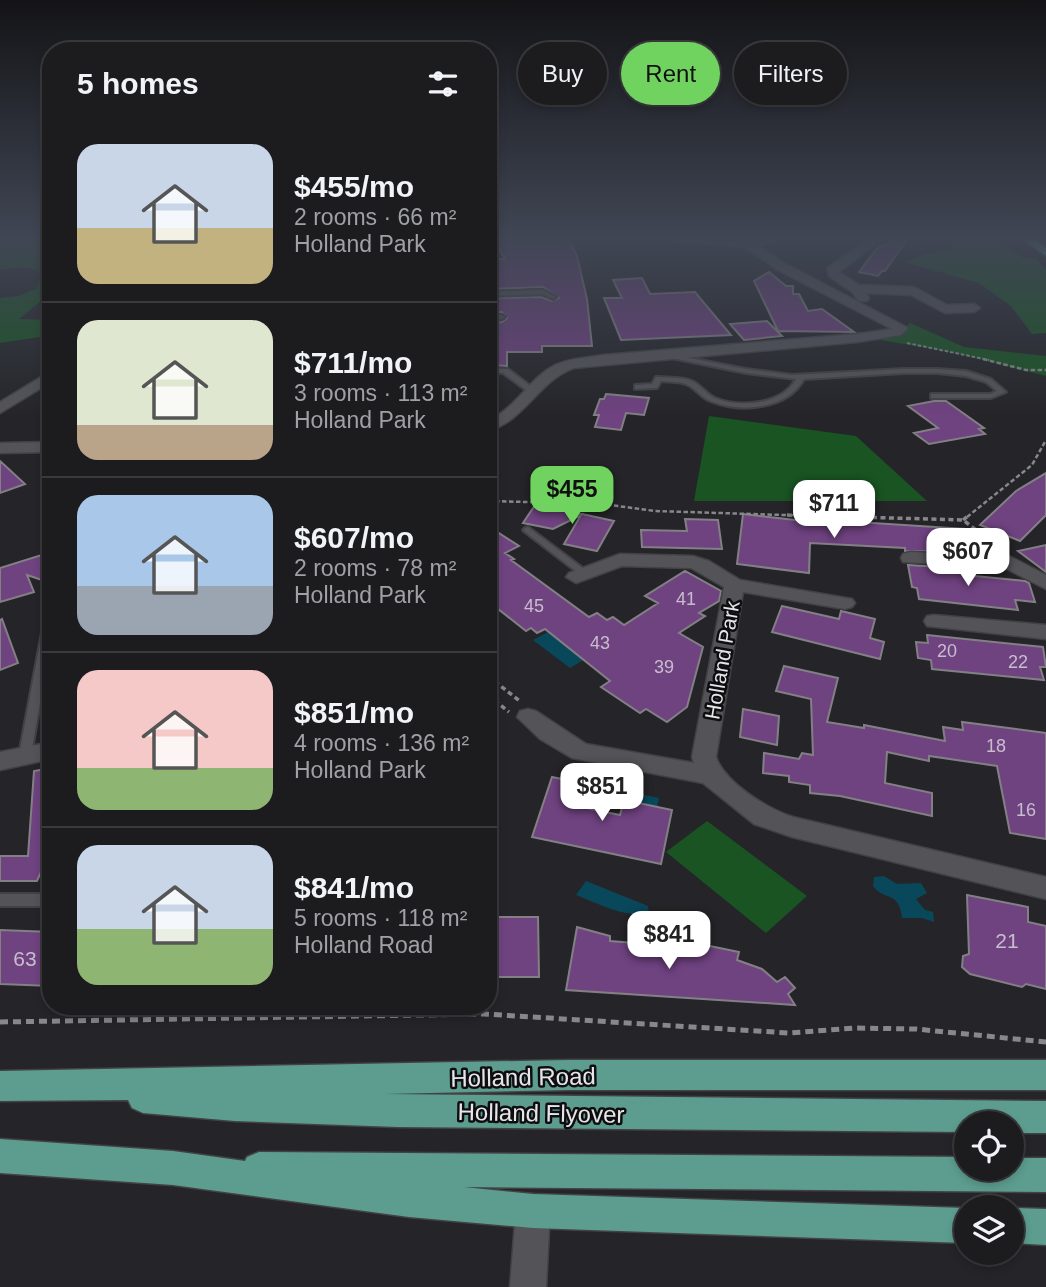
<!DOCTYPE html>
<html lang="en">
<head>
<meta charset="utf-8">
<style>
  :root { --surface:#1c1c1f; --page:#252528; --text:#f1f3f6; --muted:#a0a1a4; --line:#3a3a3d; --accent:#70d35f }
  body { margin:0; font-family:Helvetica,sans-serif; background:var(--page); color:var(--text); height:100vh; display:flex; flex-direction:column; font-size:26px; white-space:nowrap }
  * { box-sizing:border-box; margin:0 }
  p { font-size:23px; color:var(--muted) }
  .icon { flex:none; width:38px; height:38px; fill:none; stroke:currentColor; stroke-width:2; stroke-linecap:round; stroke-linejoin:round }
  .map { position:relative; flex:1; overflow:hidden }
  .sheet { position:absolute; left:42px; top:42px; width:455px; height:973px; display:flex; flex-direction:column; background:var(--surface); border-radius:28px; box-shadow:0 4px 10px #0003,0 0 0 2px var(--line) }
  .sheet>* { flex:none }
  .hud { position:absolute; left:518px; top:42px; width:422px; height:63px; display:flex; gap:14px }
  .controls { position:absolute; left:954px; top:1111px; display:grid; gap:14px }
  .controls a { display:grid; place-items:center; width:70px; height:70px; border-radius:50%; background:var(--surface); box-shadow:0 4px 10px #0003,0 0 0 2px var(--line); font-size:35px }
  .price { position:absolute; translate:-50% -60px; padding:0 16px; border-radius:14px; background:#fff; color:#222; font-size:23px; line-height:46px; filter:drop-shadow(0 2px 4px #0008) }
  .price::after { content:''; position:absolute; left:50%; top:42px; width:21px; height:16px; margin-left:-10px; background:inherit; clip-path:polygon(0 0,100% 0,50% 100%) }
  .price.selected { background:var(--accent); color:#111 }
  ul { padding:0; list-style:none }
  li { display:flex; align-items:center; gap:21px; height:175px; padding:0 35px }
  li+li { border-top:2px solid var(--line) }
  li span { display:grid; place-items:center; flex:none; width:196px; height:140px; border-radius:21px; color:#555 }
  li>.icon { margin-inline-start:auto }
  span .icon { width:84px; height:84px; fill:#fffc; stroke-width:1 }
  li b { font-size:30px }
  h2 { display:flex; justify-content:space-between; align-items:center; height:84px; padding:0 35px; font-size:30px }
  .tag { padding:0 24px; border-radius:32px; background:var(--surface); box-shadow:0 4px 10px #0003,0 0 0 2px var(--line); font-size:24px; line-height:63px }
  .tag.selected { background:var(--accent); color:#111 }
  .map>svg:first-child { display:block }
</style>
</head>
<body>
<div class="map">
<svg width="1046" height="1287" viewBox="0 0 1046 1287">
  <rect width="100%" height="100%" fill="#252529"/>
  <path fill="#195422" d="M0,237H51V300H42L19,319L51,320L40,337L0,343V298L19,296L36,289L42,274C31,265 13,267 0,270Z
    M935,237H991L1023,258L1036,259L1046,270V333L1032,334L1011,306L979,283L904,262L926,254L957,248L951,242Z
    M910,323L964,347L1046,356V376L951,352L869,338L899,333Z
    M709,416L856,436L927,501H694Z
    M707,821L807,896L766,933L666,852Z"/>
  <path fill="#09485a" d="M548,632L585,659L570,668L533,640Z
    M612,788L659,798L657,808L608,800Z
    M884,876L897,884L921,883L927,893L916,899L925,910L933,912L934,922L922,918H902C899,890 885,902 873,886L874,877Z
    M586,881L648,906L649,913C627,919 597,903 576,895Z"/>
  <path fill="#6f4280" stroke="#828084" stroke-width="2" d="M492,237H556L571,243L577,256L587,299L592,346H542V352H507V366L488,365V323L502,322L507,318L502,312L488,313V306L494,305V298L541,297L552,301L559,298L543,287L493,289L492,259H505Z
    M902,237H909L885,271H882L878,276L859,272L878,247Z
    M769,272L786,286H793V294H799L808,311L822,309L854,332L778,331L754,281Z
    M642,278L650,294L695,292L731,335L621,340L604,298H622L613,280Z
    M767,321L782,336L744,340L730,324Z
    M606,394L649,398L644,415L626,413L621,430L595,427L599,415H594L600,399H604Z
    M934,401H946L984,428L979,429L985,434L929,444L914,433L938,428L908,406Z
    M0,461L25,484L0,493Z
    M1046,473V515L1020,541L980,525L1016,491Z
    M535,505L582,514L614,521L597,551L564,544L581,515L553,529L523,523Z
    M743,514L822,523L859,525L858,522L966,529L973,549L963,548L965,552L905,551V548L810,543L809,573L737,564Z
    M685,519L718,520L722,549L642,547L641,530L687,531Z
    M488,526L519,546L505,553L514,559L511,560L589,617L597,613L607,620L613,617L624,625L658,603L645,596L685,571L721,591L719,601L699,613L705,616L679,633L703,647L687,707L667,722L646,709L640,713L601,687L610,681L545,629L537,633L531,628L526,631L488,601Z
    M1046,545V572L1018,551Z
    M51,552V583L27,575L34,592L0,602V568Z
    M908,565L972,569L975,576L1025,581L1029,583L1035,602L1015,600L1018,610L919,599L917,588L912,587Z
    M782,606L839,619L841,611L875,619L870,638L884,642L880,659L772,632Z
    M2,619L18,663L0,670V620Z
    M927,635L1043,647L1046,667H1040L1044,680L932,669L931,660L918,658L916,642L928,643Z
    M784,666L838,678L827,722L864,728V725L945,741L943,727L963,730L962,722L1046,733V839L1010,833L997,766L929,756V761L887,752L885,783L932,793V816L840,796L810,793V785L789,782V776L763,773L764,753L799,759L802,753L813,755L811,699L776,691Z
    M743,709L779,716L777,745L740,737Z
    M51,768V850L37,881H0V856H28L34,771Z
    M552,777L597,786L590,809L620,815L624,800L672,810L661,864L532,837Z
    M967,895L1028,907V922L1046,926V989L1026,984L1022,987L970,974L962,967L963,956L969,954Z
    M488,917H538L539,977H488Z
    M577,927L610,936V941L635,943L654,934L671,935L670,939L706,942L705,945L739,952L737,960L762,969L777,982L785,977L795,988L788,994L795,1005L566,990Z
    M0,930L51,932V986L0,984Z"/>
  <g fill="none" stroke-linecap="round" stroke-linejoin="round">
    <defs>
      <path id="lane" d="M643,237H665L749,243L752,245L749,247L646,239Z
        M543,290L556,297L553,299L542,294L488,296V292Z
        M488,316L502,315L505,317L502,319L488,320Z
        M669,354L746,369L792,375L904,369H937L966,371L991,379L1006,392L991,398H931V394H990L997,391L986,382L966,376L937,373H904L804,379C787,410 740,413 710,401C701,397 696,389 688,385C680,381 670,382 661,381L657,388L635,389V385L652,384L656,377H659C670,378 682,377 692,381C701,385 706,394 715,398C740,408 782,405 796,379L746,373L667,357L666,356Z
        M488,368L508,369L537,391L530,393L503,373L488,372Z
        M528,527L588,572L590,574L588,576H582L525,532L523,530L525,528Z
        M51,627V640L31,755L29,758H21L19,755L42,632Z
        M0,894H51V906H0Z"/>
      <path id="street" d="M730,237H743L750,241L772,237H793L758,246L786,264L908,328L901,335L857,342L574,368C539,380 525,421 488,431V420C516,409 529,378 555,365C570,358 587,358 603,355L857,334L892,329L778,270Z
        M872,237H885L839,272L859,285L914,287L947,305L974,304L980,308L974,312L945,313L911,295L866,293L869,298L867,301H859L852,292L829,276L827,268Z
        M51,371V382L0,413V402Z
        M51,442V452L0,453V443Z
        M910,552L1009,556L1046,575V589L1005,568L903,562L901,558L903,554Z
        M620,554L693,556L709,561L740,580L852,599L855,603L852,607L845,609L743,592L716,757C725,783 768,809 793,817L1046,877V899L792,837L754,824L703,783L572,758L540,739L517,717L520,711L528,709L536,711L586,744L694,763L692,757L724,587L691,568L622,566L576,583L566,577L569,573Z
        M934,615L1046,625V639L927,626L924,621L927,616Z
        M51,742V759L0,770V752Z
        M533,1194L545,1199L550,1211L546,1287H510L516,1211L521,1199Z"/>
      <path id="primary" d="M568,1060H1046V1090H568L385,1094L1046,1101V1133H1012V1124H966V1132L398,1127L235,1121L143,1113L132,1108L128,1100L0,1101V1071Z
        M0,1139L173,1151L245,1161L247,1157L259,1152L966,1157V1169H1012V1158H1046V1192L464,1187L533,1194L966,1208V1243L533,1228L409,1217L173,1185L0,1173Z
        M1012,1208L1046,1209V1245L1012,1243Z"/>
      <path id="highway" d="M1019,237H1032L1046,248V256Z"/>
    </defs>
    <use href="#lane" stroke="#424245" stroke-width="4"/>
    <use href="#street" stroke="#424245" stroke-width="3"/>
    <use href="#primary" stroke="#424245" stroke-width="3"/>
    <use href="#highway" stroke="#424245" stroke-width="3"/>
    <path stroke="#88888b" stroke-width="2" stroke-dasharray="3.5 2" stroke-linecap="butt" d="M907,343L989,360"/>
    <path stroke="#88888b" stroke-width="2.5" stroke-dasharray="4.5 2.5" stroke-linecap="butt" d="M983,359L1026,370H1046
      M488,501L603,504L655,511L847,517
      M967,517L1032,465L1046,440"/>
    <path stroke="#88888b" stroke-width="3.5" stroke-dasharray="5 3.5" stroke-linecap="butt" d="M787,515L963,520L997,546
      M963,520L969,515
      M488,676L521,702
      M488,695L509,712"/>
    <path stroke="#88888b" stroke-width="5" stroke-dasharray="8 5" stroke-linecap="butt" d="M0,1022L484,1014L789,1033L855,1028L916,1029L1046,1042"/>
    <use href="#lane" fill="#545458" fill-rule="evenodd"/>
    <use href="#street" fill="#545458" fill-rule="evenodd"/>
    <use href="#primary" fill="#5c9d8f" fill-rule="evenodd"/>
    <use href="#highway" fill="#61ceb3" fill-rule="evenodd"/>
  </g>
  <linearGradient id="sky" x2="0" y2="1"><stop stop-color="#141417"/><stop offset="0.57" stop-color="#404654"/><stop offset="1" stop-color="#404654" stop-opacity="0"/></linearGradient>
  <rect width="1046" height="417" fill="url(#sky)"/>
  <g text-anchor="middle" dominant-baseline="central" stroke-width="5" stroke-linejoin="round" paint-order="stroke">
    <g font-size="18" fill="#c8bdce">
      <text x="686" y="599">41</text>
      <text x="534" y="606">45</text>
      <text x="600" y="643">43</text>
      <text x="947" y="651">20</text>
      <text x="1018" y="662">22</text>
      <text x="664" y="667">39</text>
      <text x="996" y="746">18</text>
      <text x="1026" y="810">16</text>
    </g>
    <g font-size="21" fill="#e6e6e8" stroke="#0e0e10">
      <text transform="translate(722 660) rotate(-80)">Holland Park</text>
    </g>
    <g font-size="21" fill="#c8bdce">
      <text x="1007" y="940">21</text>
      <text x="25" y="958">63</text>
    </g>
    <g font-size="24" fill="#e6e6e8" stroke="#0e0e10">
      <text transform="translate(523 1077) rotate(-1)">Holland Road</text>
      <text transform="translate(541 1113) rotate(1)">Holland Flyover</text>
    </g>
  </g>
</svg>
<div class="controls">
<a><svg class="icon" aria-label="locate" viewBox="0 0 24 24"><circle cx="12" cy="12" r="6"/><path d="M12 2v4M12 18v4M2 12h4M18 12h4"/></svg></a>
<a><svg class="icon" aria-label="layers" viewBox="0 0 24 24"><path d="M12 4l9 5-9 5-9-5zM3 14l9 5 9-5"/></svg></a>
</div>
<b class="price selected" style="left:572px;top:526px">$455</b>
<b class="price" style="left:834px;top:540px">$711</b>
<b class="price" style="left:968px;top:588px">$607</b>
<b class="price" style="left:602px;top:823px">$851</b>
<b class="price" style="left:669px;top:971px">$841</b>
<div class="hud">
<a class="tag">Buy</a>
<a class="tag selected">Rent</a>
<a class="tag">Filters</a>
</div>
<section class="sheet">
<h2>5 homes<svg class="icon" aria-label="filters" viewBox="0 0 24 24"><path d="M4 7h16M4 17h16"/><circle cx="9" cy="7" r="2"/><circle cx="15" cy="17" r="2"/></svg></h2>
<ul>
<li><span style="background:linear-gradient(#c9d6e8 60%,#c2b280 0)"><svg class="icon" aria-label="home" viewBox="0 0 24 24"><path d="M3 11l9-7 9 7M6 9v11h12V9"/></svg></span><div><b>$455/mo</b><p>2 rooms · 66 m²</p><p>Holland Park</p></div></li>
<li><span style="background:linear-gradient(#dfe7d0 75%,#b9a48a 0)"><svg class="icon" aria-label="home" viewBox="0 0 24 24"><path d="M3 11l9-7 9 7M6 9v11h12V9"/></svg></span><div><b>$711/mo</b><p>3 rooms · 113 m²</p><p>Holland Park</p></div></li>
<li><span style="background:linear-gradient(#a9c7e8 65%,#9aa5b1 0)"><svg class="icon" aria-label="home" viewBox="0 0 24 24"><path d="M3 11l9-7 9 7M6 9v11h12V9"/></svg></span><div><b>$607/mo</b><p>2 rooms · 78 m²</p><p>Holland Park</p></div></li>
<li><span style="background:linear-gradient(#f6c9c9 70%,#8fb573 0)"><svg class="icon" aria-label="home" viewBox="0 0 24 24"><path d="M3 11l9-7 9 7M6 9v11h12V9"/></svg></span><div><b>$851/mo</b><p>4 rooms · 136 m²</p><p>Holland Park</p></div></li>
<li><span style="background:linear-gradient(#c9d6e8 60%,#8fb573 0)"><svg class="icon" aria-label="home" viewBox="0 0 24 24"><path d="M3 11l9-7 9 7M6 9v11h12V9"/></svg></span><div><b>$841/mo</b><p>5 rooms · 118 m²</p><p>Holland Road</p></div></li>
</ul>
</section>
</div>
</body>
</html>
